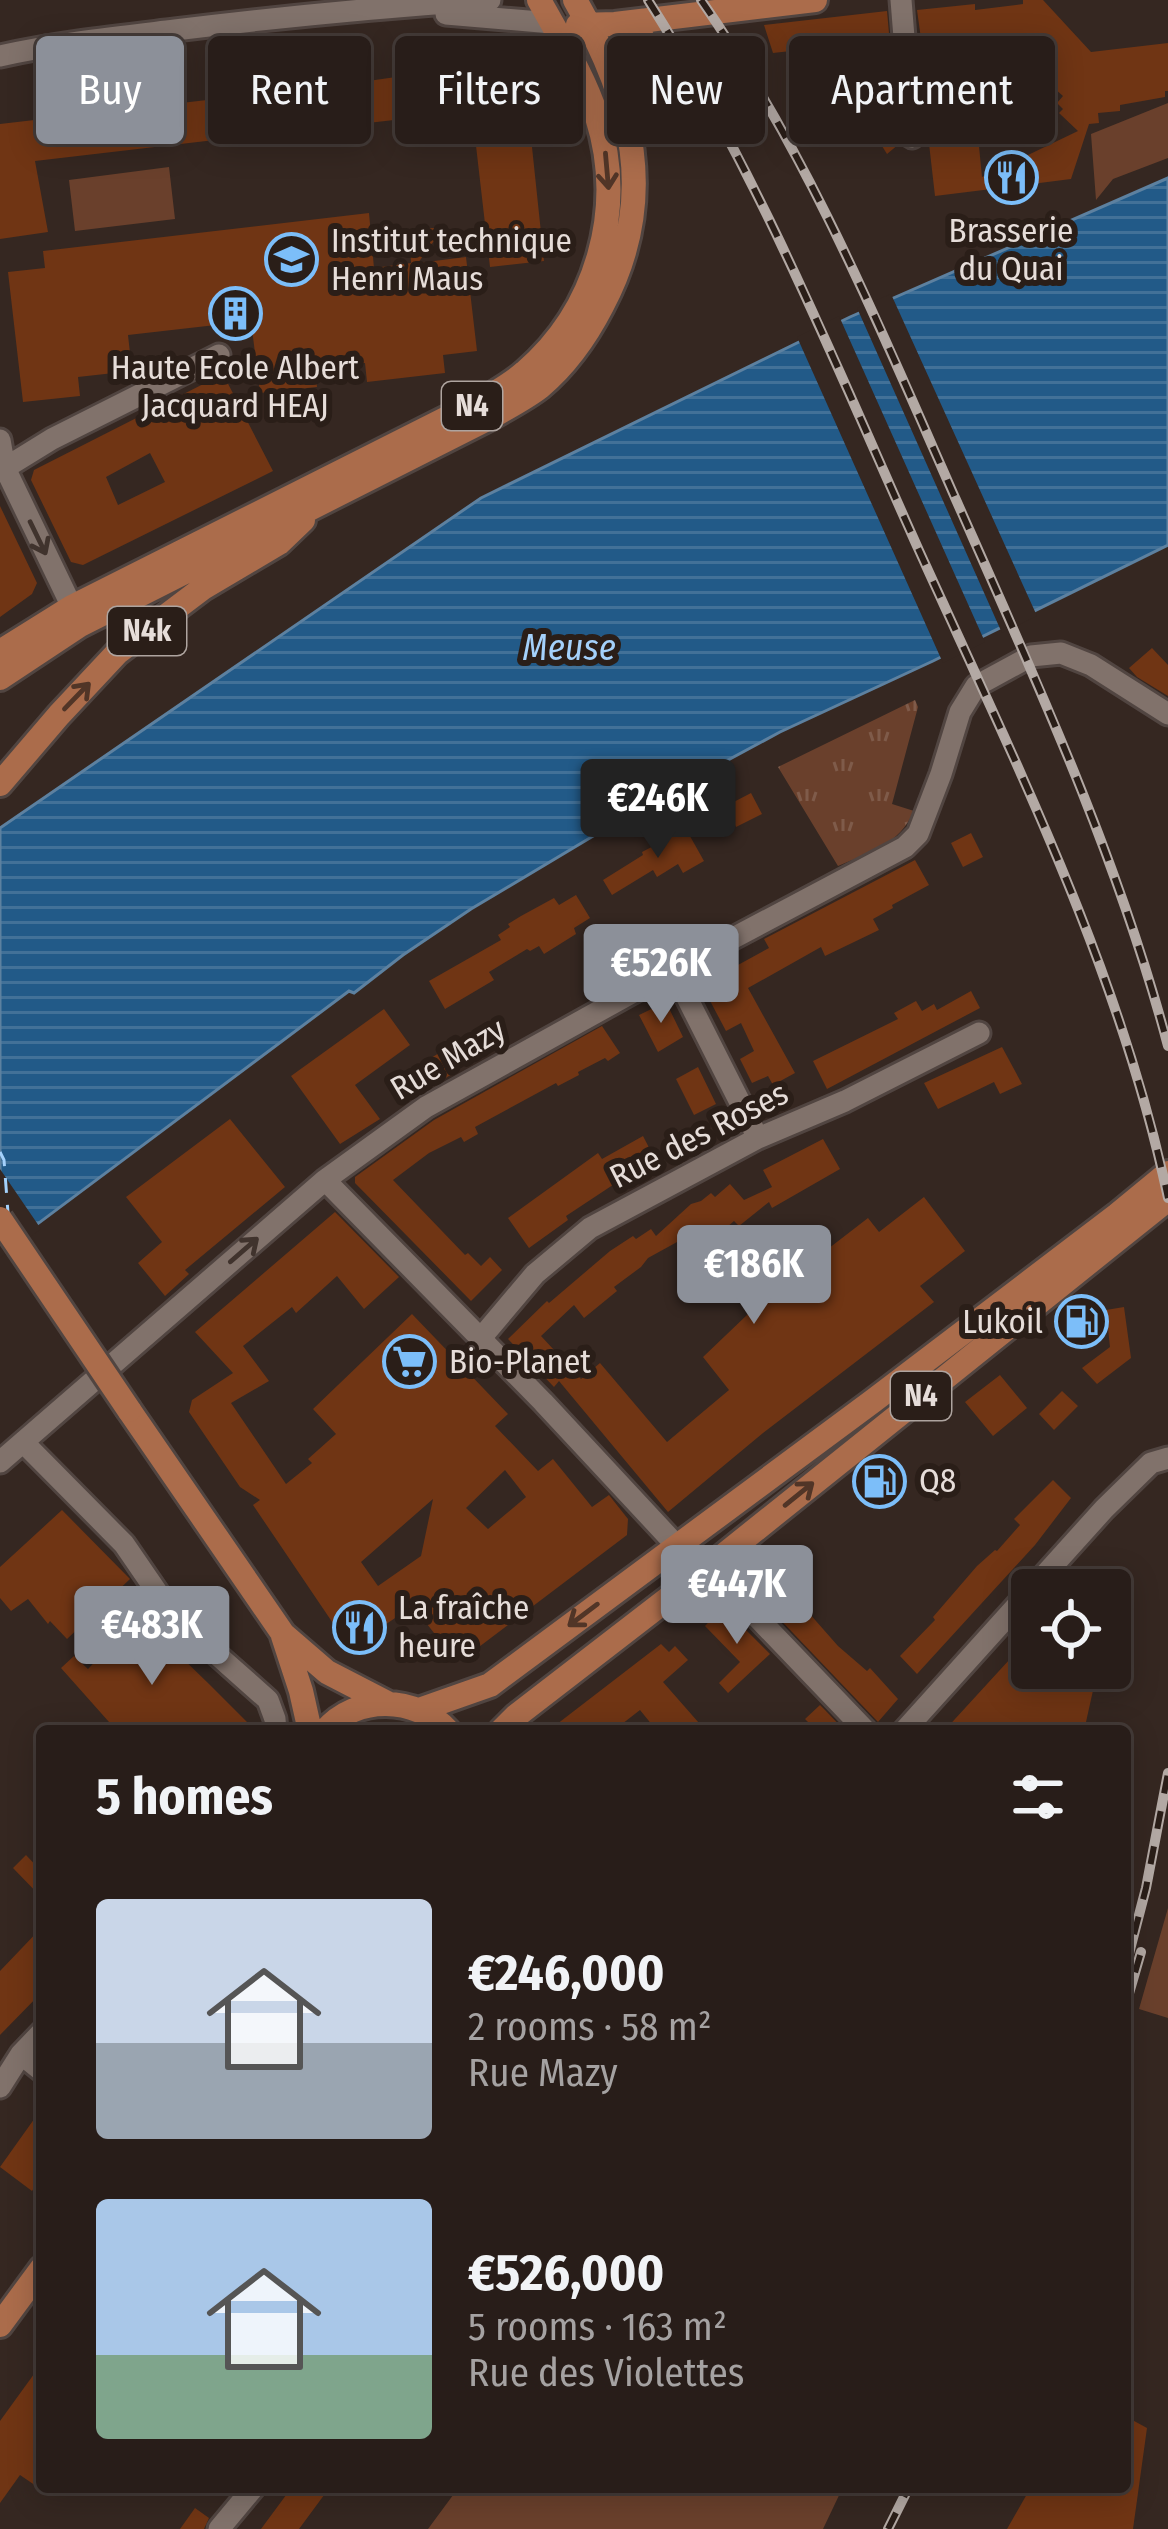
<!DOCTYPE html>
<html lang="en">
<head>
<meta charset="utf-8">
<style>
  :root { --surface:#281d19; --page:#302622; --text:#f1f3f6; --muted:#a5a2a2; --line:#443b38; --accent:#8c9099 }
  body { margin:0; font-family:"Fira Sans Condensed",sans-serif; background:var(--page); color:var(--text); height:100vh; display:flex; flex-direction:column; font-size:45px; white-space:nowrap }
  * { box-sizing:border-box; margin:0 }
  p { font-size:39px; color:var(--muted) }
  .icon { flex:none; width:66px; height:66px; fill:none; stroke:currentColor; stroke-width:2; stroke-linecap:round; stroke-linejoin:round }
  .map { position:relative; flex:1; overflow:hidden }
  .sheet { position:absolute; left:36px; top:1725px; width:1095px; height:768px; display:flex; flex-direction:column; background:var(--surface); border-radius:12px; box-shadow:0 6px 30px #0003,0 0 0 3px var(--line) }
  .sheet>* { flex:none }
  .hud { position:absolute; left:36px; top:36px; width:1098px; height:108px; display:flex; gap:24px }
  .buttons { position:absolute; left:1011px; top:1569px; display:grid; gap:24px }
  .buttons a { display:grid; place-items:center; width:120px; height:120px; border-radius:12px; background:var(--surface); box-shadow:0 6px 30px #0003,0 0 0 3px var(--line); font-size:60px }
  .price { position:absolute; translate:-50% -102px; padding:0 27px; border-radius:12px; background:var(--accent); color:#fff; font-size:39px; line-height:78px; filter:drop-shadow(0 3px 6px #0008) }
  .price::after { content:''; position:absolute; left:50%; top:72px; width:36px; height:27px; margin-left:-18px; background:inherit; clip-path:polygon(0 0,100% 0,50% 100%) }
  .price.active { background:#222; color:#fff }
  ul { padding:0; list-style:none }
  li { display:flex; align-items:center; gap:36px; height:300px; padding:0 60px }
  li span { display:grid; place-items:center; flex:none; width:336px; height:240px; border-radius:12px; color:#555 }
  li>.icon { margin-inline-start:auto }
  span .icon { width:144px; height:144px; fill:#fffc; stroke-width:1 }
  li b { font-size:51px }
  h2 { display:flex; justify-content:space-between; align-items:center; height:144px; padding:0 60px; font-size:51px }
  .pill { padding:0 42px; border-radius:12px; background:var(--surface); box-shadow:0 6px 30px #0003,0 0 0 3px var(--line); font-size:42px; line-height:108px }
  .pill.active { background:var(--accent); color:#fff }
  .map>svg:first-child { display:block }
</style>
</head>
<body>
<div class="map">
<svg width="1168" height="2529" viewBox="0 0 1168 2529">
  <defs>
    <pattern id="park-tufts" width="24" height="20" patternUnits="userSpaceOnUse" patternTransform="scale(3)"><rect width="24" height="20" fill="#6a402c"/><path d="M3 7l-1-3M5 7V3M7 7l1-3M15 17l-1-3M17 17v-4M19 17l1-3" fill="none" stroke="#7f5b4a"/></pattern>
    <pattern id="water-rules" width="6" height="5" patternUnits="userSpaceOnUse" patternTransform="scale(3)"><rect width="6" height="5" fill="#225a88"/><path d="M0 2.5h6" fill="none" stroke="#427198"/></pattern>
  </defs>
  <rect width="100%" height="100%" fill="#352721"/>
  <path fill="#6a402c" d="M1168,103V158L1113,179L1096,200L1091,134Z
    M169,167L175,219L75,231L69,180Z
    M1168,1908V2018L1139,2009Z
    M459,2487H843L823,2529H428Z"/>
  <path fill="url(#park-tufts)" d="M915,700L918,707L892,804L914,811C899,845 870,852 838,866L778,767Z"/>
  <path fill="url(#water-rules)" stroke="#5d81a0" stroke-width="3" d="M1168,178V545L933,661L780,732L650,802L471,909L403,955L354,993L349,991L0,1252V828L481,498L850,317Z"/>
  <path fill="#352721" d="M891,294L1037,616L1002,633L857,308Z
    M839,316L985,642L943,663L797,337Z
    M0,1169L41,1229L0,1258Z"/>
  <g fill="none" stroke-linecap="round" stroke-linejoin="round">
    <path stroke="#a4d1fb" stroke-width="3" stroke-dasharray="15 12" stroke-linecap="butt" d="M0,1152L4,1160L8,1213"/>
  </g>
  <path fill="#703514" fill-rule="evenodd" d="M1023,0H1043L1091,52L1168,43V91H1165V97L1120,105V111L1098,113L1099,123L1089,124L1071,179L935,196L927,126L933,125L917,10L975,4V10L1023,4ZM1017,48L1040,69L1037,73L1063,96L1057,103L1063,109L1059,113L1078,131L982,177L970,54Z
    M887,11L899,144L887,154L872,130L843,134L801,92L890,50L811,58L809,49L773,53L764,25Z
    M541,49L543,60H546L548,92L533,93L539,146L532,147L544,261L490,267L472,111L290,132L280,135L273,143L251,146L242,138H232L35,161L48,232L0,239V124L207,100L205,88L224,86V82L244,80V76L263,74L264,77L284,75V79L303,77L305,90L396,77L502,67L500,53Z
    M369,213L374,268L411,263L409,230L444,227L418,263L466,257L477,351L443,355L445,373L367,382L365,363L315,369L317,387L260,393L251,321L128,335L132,371L78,377L80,396L23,402L8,272L45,268L43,251Z
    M223,374L273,471L83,565L71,562L31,480L34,470ZM150,453L165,482L118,505L106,477Z
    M0,506L37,583L32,594L0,617Z
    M1152,648L1168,665V696L1137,677L1129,668Z
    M751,793L762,814L736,827L726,806Z
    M686,829L704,861L683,873L678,864L657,877L653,870L612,895L603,880L643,855L642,852Z
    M971,833L983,857L963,867L951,843Z
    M915,860L929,885L892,905L893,908L873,919L879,930L825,956L821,947L748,988L795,1073L773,1085L768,1076L752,1083L740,1059L754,1051L741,1023L726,1031L699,980L724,966L727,971L769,948L764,939Z
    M576,895L590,918L574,928L576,934L544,954L539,946L530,951L527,949L489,972L494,980L445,1009L429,981L501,940L498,935L510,927L508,924L521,916L554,898L559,905Z
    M662,924L676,948L643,966L640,959L621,971L605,945L624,933L631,942Z
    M971,991L980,1008L827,1089L813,1061L898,1019L894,1013L916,1001L922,1011L934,1004L937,1010Z
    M666,1002L683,1037L658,1052L639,1015Z
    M384,1009L410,1045L355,1085L380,1119L340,1144L291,1076Z
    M602,1026L620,1053L608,1061L605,1058L578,1072L579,1075L558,1086L556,1083L475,1127L478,1134L464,1142L461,1137L429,1153L393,1180L465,1255L468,1253L481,1266L490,1257L502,1270L471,1301L355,1183V1177L434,1120Z
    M1002,1047L1022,1084L1000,1094L994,1082L938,1109L924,1083Z
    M444,1050L457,1071L439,1082L426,1061Z
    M698,1067L716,1104L694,1115L676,1079Z
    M230,1119L285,1187L185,1270L189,1274L165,1296L138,1263L162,1242L126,1197Z
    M643,1136L657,1163L633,1176L631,1173L566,1216L568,1220L529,1248L508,1218L598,1153L602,1159Z
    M823,1139L840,1169L772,1208L769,1202L739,1226L734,1221L700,1251L688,1236L648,1258L641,1267L614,1287L617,1291L584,1318L574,1305L541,1336L581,1379L600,1363L667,1442L729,1390L703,1357L767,1296L868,1218L879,1232L924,1197L965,1251L920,1286L934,1302L763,1433L668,1512L559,1381L554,1387L508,1339L547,1301L549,1303L610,1251L633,1236L636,1239L651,1229L656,1236L691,1204L701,1201L711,1193L715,1197L730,1184L744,1200L772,1187L763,1170Z
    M335,1212L399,1277L364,1309L337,1276L296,1313L292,1307L243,1346L269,1381L231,1403L286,1484L312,1463L308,1459L336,1434L313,1409L412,1314L508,1414L495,1426L538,1471L553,1459L592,1507L609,1495L628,1519L627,1535L467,1656L448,1651L413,1606L358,1643L345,1641L253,1505L260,1500L240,1487L189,1412L192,1400L233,1373L195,1332ZM505,1470L526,1497L488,1529L466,1508ZM433,1499L421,1556L378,1586L361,1562Z
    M1124,1307L1131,1358L1097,1384L1082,1368L1110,1347L1106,1310Z
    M1000,1375L1027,1408L993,1436L965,1402Z
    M1062,1391L1078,1406L1054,1430L1039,1414Z
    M1053,1480L1071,1498L1035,1545L917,1674L900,1656L935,1620L933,1617L977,1566L995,1550L997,1551L1020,1525L1014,1519Z
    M62,1510L130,1579L67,1639L50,1621L48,1624L28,1599L11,1611L0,1598V1567Z
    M772,1571L838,1646L867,1671L870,1668L898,1699L878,1722L752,1590Z
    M723,1607L770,1654L728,1693L719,1683L740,1662L705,1626Z
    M139,1616L209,1684L256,1731H117L61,1668L74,1656L88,1669Z
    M1032,1635V1668H1098L1084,1731H944Z
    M661,1644L669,1652L675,1646L688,1660L663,1682L706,1731H657L640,1710L613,1731H548Z
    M820,1705L825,1710L845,1731H817L805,1719Z
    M26,1855L42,1872V1898L13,1868Z
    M42,1927V1992L0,2035V1971Z
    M42,2108V2176L32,2191L0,2167Z
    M42,2363V2490L20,2475L0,2503V2421Z
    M1125,2416L1147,2428L1133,2529H1007L1031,2487H1125Z
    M292,2487H330L299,2529H261Z
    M195,2508L209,2518L204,2529H180Z"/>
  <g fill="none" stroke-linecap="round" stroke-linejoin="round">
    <defs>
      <path id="minor" d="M901,0L912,137
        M446,14L552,23
        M0,56C58,43 116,37 175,30C280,17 385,7 490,0
        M0,440L5,468L72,607
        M0,471L52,439L219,355
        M673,970L758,1138
        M325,1180L543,1402L676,1545L674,1592
        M481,1338L535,1274L590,1228L758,1138L845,1101L979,1033
        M24,1443L124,1544L159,1595L215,1653L268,1700L275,1719L276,1731
        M0,1462L325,1180L426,1107L673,970L905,847L918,834L941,774L960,712L976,686L1031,656L1061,653L1091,665L1168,714
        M709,1567L866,1731
        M904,1731L1104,1509L1151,1463L1168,1458
        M21,2054L42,2071
        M0,2087L21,2054L42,2032
        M219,2529L254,2487"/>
      <path id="major" d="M578,25L615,24L815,0
        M617,83L627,49L647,20
        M0,652L72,607L487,398C500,390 514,382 525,372C598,309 626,208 597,117C584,76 560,38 539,0
        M0,678L80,625L493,416C508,407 526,398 540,387C565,366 587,335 602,306C659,199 633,100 575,0
        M0,784L59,715L117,653L203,588L279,543L303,520
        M129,1410L283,1634L327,1672L387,1703
        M283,1636L301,1691L310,1731
        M419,1710L490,1685L873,1401L1117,1215L1168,1173
        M325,1731C356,1694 416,1696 448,1731
        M501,1731L516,1716L709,1567L1168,1199
        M0,2325L42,2268"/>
    </defs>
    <use href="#minor" stroke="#514541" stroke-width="27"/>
    <use href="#major" stroke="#514541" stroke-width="30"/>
    <use href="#minor" stroke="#81726b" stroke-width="21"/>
    <use href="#major" stroke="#ab6c4b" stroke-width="24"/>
    <defs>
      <path id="rail" d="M648,0C757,171 834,361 917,546C1013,758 1120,969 1168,1198
        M701,0C809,155 881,330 957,502C1036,680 1118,858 1168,1046
        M1125,1969L1146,1888L1168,1773
        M1125,2007L1141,1952
        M888,2529L909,2487"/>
    </defs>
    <use href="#rail" stroke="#b3a9a4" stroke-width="10"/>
    <use href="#rail" stroke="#2a1e18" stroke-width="6" stroke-dasharray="18" stroke-linecap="butt"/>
    <defs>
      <path id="major-bridge" d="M0,1219L129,1410"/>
    </defs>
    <use href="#major-bridge" stroke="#514541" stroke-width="30" stroke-linecap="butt"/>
    <use href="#major-bridge" stroke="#ab6c4b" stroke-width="24"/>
  </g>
  <defs><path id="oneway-shaft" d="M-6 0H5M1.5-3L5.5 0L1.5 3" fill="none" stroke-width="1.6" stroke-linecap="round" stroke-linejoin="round" transform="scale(3)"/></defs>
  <g stroke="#513527">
    <use href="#oneway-shaft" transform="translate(607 171) rotate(85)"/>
    <use href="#oneway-shaft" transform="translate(77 696) rotate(-46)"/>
    <use href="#oneway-shaft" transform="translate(799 1494) rotate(-39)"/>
    <use href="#oneway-shaft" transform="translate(583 1615) rotate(143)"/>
  </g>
  <g stroke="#40332d">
    <use href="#oneway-shaft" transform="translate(38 538) rotate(64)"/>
    <use href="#oneway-shaft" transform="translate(244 1250) rotate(-41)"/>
  </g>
  <defs>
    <symbol id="restaurant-ring" viewBox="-11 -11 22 22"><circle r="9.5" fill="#2a1e18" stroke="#7cbef9" stroke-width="1.5"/><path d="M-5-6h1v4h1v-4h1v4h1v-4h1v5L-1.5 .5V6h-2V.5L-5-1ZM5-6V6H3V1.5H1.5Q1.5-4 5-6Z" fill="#7cbef9"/></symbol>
    <symbol id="university-ring" viewBox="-11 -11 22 22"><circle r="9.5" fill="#2a1e18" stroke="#7cbef9" stroke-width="1.5"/><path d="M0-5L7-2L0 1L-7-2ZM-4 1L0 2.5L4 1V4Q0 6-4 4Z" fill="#7cbef9"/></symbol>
    <symbol id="building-ring" viewBox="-11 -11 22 22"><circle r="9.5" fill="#2a1e18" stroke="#7cbef9" stroke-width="1.5"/><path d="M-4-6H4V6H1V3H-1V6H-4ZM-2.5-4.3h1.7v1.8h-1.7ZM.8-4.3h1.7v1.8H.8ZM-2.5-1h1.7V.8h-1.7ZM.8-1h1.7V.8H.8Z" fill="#7cbef9"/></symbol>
    <symbol id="fuel-ring" viewBox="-11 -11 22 22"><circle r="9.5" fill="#2a1e18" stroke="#7cbef9" stroke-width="1.5"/><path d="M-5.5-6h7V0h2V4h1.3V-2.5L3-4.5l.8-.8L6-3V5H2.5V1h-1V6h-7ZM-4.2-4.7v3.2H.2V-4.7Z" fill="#7cbef9"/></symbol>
    <symbol id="supermarket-ring" viewBox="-11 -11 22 22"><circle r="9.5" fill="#2a1e18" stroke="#7cbef9" stroke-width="1.5"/><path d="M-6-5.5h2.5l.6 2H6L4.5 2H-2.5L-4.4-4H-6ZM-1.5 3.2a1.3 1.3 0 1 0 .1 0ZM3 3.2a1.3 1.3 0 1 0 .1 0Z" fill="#7cbef9"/></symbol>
  </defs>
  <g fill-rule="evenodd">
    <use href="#restaurant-ring" x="982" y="148" width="59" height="59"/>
    <use href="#university-ring" x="262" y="230" width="59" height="59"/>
    <use href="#building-ring" x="206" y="284" width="59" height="59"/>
    <use href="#fuel-ring" x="1052" y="1292" width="59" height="59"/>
    <use href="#supermarket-ring" x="380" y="1332" width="59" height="59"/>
    <use href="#fuel-ring" x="850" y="1452" width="59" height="59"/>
    <use href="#restaurant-ring" x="330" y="1598" width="59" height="59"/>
  </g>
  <g text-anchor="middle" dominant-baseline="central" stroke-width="12" stroke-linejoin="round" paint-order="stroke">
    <g fill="#2a1e18" stroke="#aea49f" stroke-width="3">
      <rect x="442" y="382" width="60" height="48" rx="9"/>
      <rect x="108" y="607" width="78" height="48" rx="9"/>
      <rect x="891" y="1372" width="60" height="48" rx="9"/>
    </g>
    <g font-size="30" font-weight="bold" fill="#e6ddd9">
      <text x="472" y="406">N4</text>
      <text x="147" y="631">N4k</text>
      <text x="921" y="1396">N4</text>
    </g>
    <g font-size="33" fill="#e6ddd9" stroke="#2a1e18" text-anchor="start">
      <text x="1011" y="231" text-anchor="middle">Brasserie<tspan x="1011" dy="38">du Quai</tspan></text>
      <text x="331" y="241">Institut technique<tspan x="331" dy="38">Henri Maus</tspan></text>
      <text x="235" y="368" text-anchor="middle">Haute Ecole Albert<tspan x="235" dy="38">Jacquard HEAJ</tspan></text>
      <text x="1043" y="1322" text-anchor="end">Lukoil</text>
      <text x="449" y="1362">Bio-Planet</text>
      <text x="919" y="1481">Q8</text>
      <text x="398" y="1608">La fraîche<tspan x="398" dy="38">heure</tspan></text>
    </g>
    <g font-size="33" fill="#e6ddd9" stroke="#2a1e18">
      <text transform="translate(448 1059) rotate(-31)">Rue Mazy</text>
      <text transform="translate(699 1135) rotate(-27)">Rue des Roses</text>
    </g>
    <g font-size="36" font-style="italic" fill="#a4d1fb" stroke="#2a1e18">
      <text x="569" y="648">Meuse</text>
    </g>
  </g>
</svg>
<div class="buttons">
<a><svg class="icon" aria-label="locate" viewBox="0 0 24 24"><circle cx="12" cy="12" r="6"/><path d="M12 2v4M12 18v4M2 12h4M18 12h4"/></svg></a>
</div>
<b class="price active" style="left:658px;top:861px">€246K</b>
<b class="price" style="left:661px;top:1026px">€526K</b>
<b class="price" style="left:754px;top:1327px">€186K</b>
<b class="price" style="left:737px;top:1647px">€447K</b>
<b class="price" style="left:152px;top:1688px">€483K</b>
<div class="hud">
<a class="pill active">Buy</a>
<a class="pill">Rent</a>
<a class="pill">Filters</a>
<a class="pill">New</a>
<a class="pill">Apartment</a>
</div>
<section class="sheet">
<h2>5 homes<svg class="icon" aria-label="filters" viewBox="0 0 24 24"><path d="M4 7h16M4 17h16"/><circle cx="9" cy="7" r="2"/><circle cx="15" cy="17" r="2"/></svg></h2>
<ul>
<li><span style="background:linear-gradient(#c9d6e8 60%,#9aa5b1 0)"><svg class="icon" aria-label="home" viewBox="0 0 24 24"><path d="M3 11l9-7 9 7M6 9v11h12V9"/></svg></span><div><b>€246,000</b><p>2 rooms · 58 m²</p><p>Rue Mazy</p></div></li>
<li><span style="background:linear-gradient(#a9c7e8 65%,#7fa58c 0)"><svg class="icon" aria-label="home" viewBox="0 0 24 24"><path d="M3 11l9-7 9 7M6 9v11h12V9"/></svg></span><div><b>€526,000</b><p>5 rooms · 163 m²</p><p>Rue des Violettes</p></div></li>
</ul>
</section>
</div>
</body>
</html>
